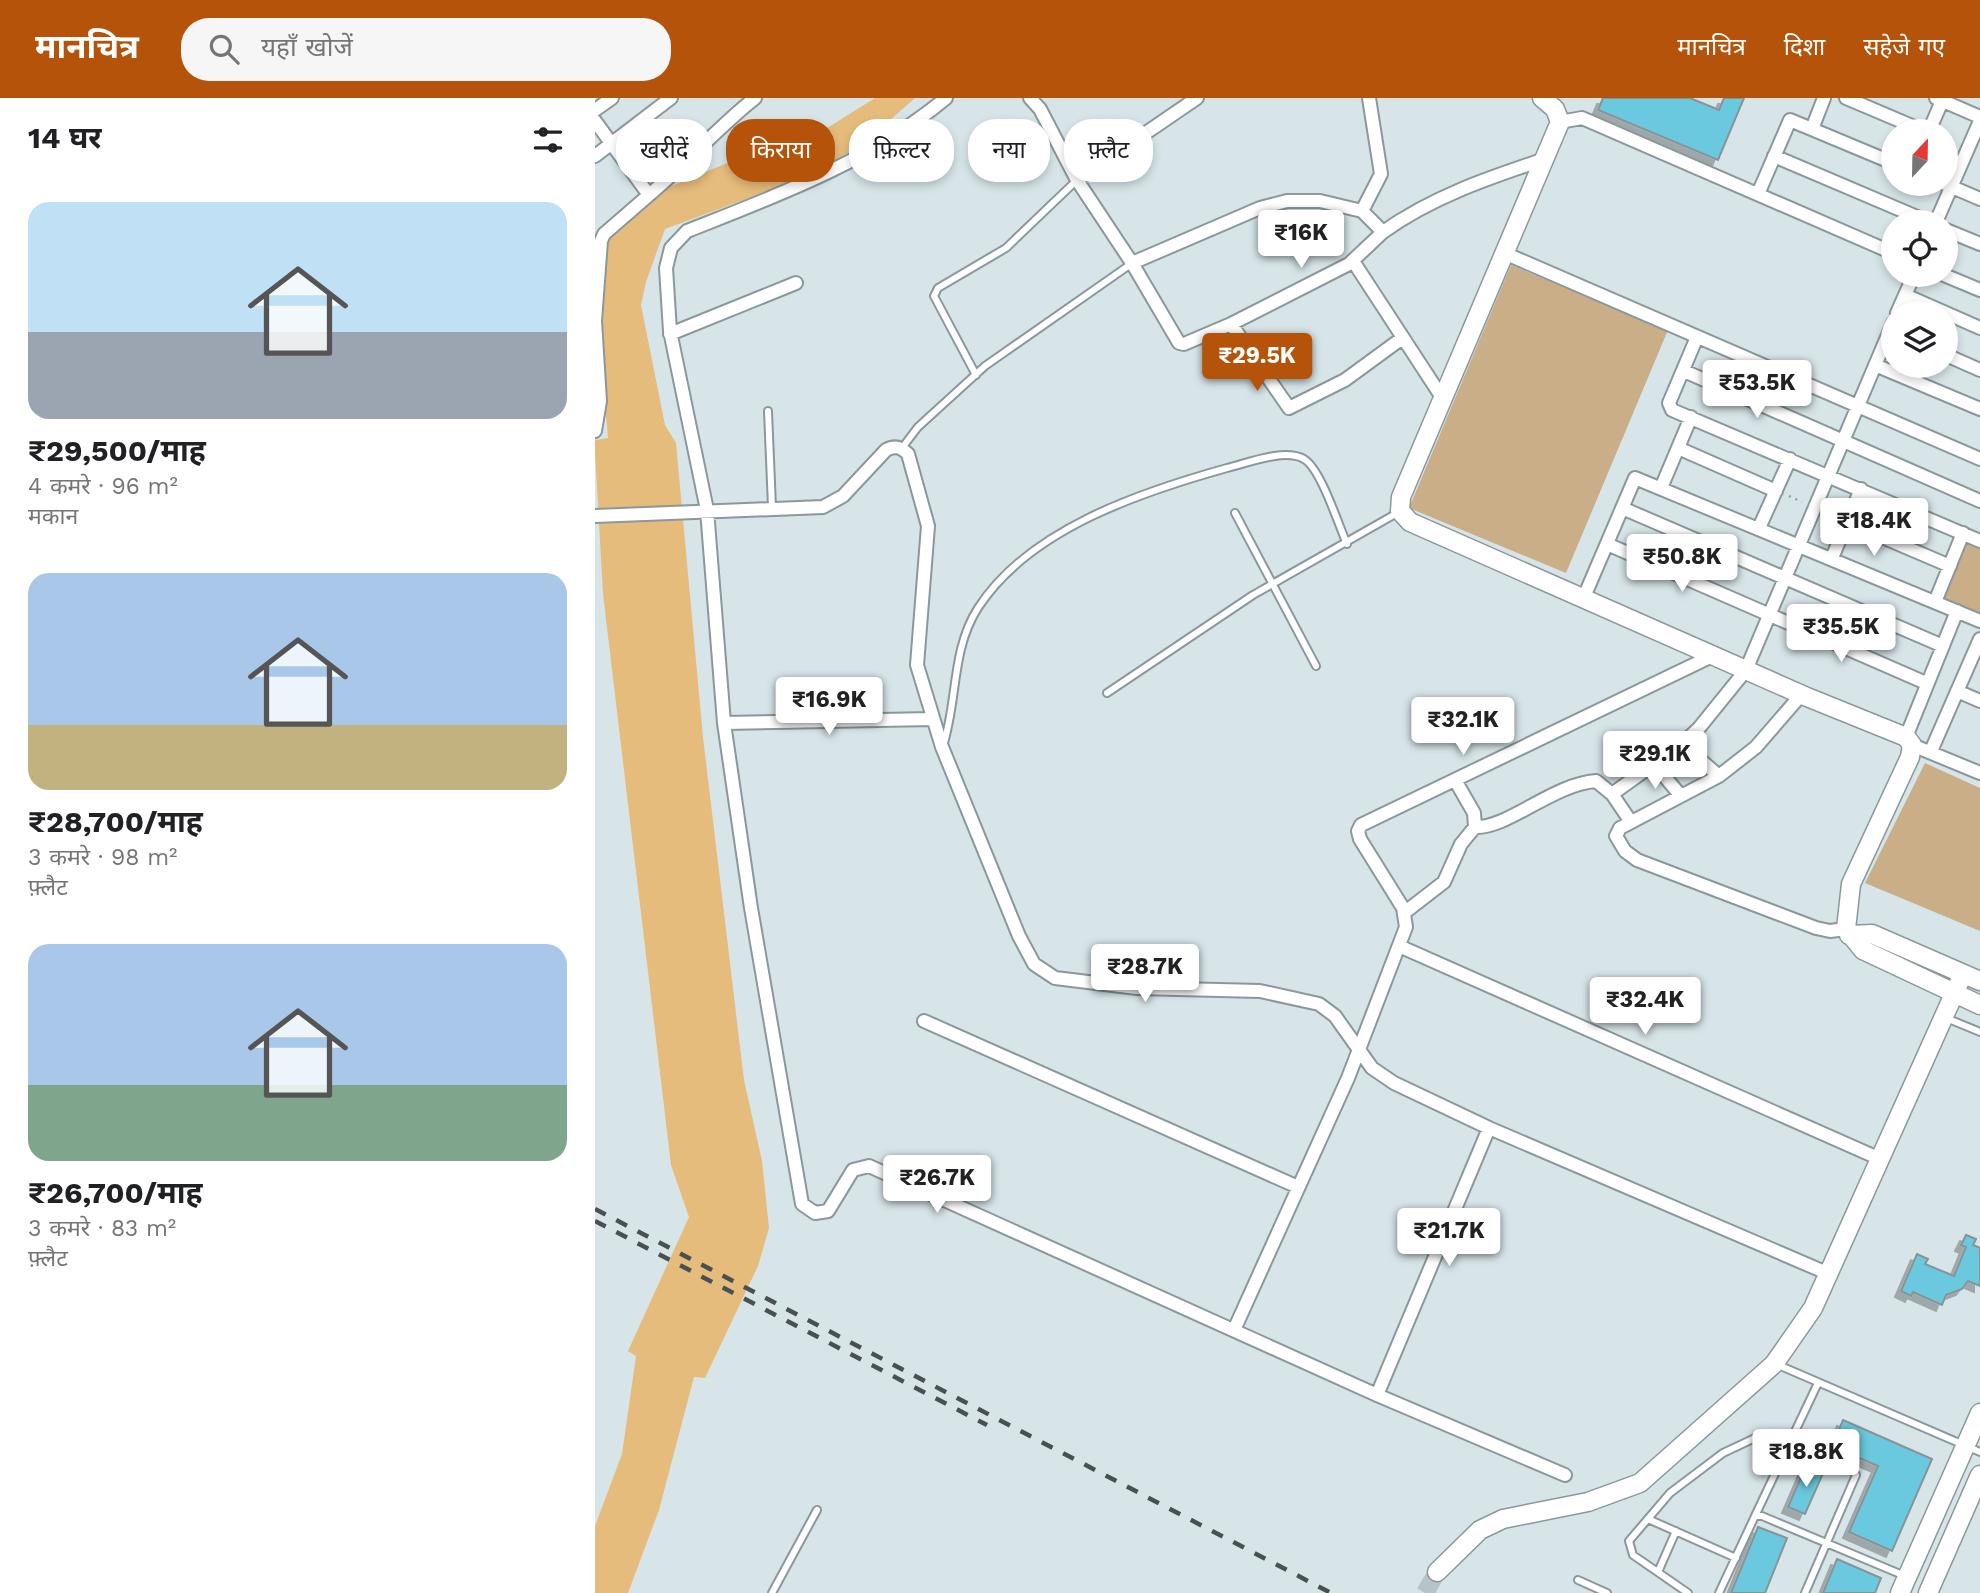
<!DOCTYPE html>
<html lang="hi">
<head>
<meta charset="utf-8">
<style>
  :root { --surface:#fff; --page:#f6f6f6; --text:#202124; --muted:#757577; --accent:#b45309 }
  body { margin:0; font-family:"Work Sans","Noto Sans Devanagari",sans-serif; background:var(--page); color:var(--text); height:100vh; display:flex; flex-direction:column; font-size:26px; white-space:nowrap }
  * { box-sizing:border-box; margin:0 }
  p { font-size:23px; color:var(--muted) }
  .icon { flex:none; width:38px; height:38px; fill:none; stroke:currentColor; stroke-width:2; stroke-linecap:round; stroke-linejoin:round }
  .map { position:relative; flex:1; overflow:hidden }
  .drawer { display:flex; flex-direction:column; background:var(--surface); width:595px }
  .drawer>* { flex:none }
  .top-card { position:absolute; left:21px; top:21px; width:665px; height:63px; display:flex; gap:14px }
  .needle { width:46px; rotate:22deg }
  .tools { position:absolute; left:1286px; top:21px; display:grid; gap:14px }
  .tools a { display:grid; place-items:center; width:77px; height:77px; border-radius:50%; background:var(--surface); box-shadow:0 4px 10px #0003; font-size:35px }
  .price { position:absolute; translate:-50% -60px; padding:0 16px; border-radius:7px; background:#fff; color:#222; font-size:23px; line-height:46px; filter:drop-shadow(0 2px 4px #0008) }
  .price::after { content:''; position:absolute; left:50%; top:42px; width:21px; height:16px; margin-left:-10px; background:inherit; clip-path:polygon(0 0,100% 0,50% 100%) }
  .price.selected { background:var(--accent); color:#fff }
  ul { padding:0; list-style:none }
  li { display:grid; align-content:center; gap:14px; height:371px; padding:0 28px }
  li span { display:grid; place-items:center; height:217px; border-radius:21px; color:#555 }
  li>.icon { margin-inline-start:auto }
  span .icon { width:126px; height:126px; fill:#fffc; stroke-width:1 }
  li b { font-size:30px }
  h2 { display:flex; justify-content:space-between; align-items:center; height:84px; padding:0 28px; font-size:30px }
  .pill { padding:0 24px; border-radius:28px; background:var(--surface); box-shadow:0 4px 10px #0003; font-size:24px; line-height:63px }
  .pill.selected { background:var(--accent); color:#fff }
  header { display:flex; align-items:center; gap:42px; box-sizing:border-box; height:98px; padding:0 35px; background:var(--accent); color:#fff }
  header strong { font-size:33px }
  nav { display:flex; gap:38px; margin-inline-start:auto; font-size:24px }
  .search { width:490px; height:63px; background:var(--page); display:flex; align-items:center; gap:18px; box-sizing:border-box; padding:0 24px; border-radius:28px; color:var(--muted); font-size:26px }
  main { display:flex; flex:1; min-height:0 }
  .map>svg:first-child { display:block }
</style>
</head>
<body>
<header>
<strong>मानचित्र</strong>
<div class="search"><svg class="icon" aria-label="search" viewBox="0 0 24 24"><circle cx="10" cy="10" r="6"/><path d="M15 15l6 6"/></svg>यहाँ खोजें</div>
<nav><a>मानचित्र</a><a>दिशा</a><a>सहेजे गए</a></nav>
</header>
<main>
<section class="drawer">
<h2>14 घर<svg class="icon" aria-label="filters" viewBox="0 0 24 24"><path d="M4 7h16M4 17h16"/><circle cx="9" cy="7" r="2"/><circle cx="15" cy="17" r="2"/></svg></h2>
<ul>
<li><span style="background:linear-gradient(#bfe0f5 60%,#9aa5b1 0)"><svg class="icon" aria-label="home" viewBox="0 0 24 24"><path d="M3 11l9-7 9 7M6 9v11h12V9"/></svg></span><div><b>₹29,500/माह</b><p>4 कमरे · 96 m²</p><p>मकान</p></div></li>
<li><span style="background:linear-gradient(#a9c7e8 70%,#c2b280 0)"><svg class="icon" aria-label="home" viewBox="0 0 24 24"><path d="M3 11l9-7 9 7M6 9v11h12V9"/></svg></span><div><b>₹28,700/माह</b><p>3 कमरे · 98 m²</p><p>फ़्लैट</p></div></li>
<li><span style="background:linear-gradient(#a9c7e8 65%,#7fa58c 0)"><svg class="icon" aria-label="home" viewBox="0 0 24 24"><path d="M3 11l9-7 9 7M6 9v11h12V9"/></svg></span><div><b>₹26,700/माह</b><p>3 कमरे · 83 m²</p><p>फ़्लैट</p></div></li>
</ul>
</section>
<div class="map">
<svg width="1385" height="1495" viewBox="0 0 1385 1495">
  <defs>
    <filter id="shadow"><feDropShadow dx="-6" dy="6" stdDeviation="0" flood-color="#0004"/></filter>
  </defs>
  <rect width="100%" height="100%" fill="#d7e5e9"/>
  <path fill="#c9ae88" d="M916,167L1073,232L971,475L814,410Z
    M1371,440L1385,446V516L1345,499Z
    M1330,665L1385,690V833L1270,785Z"/>
  <path fill="#e6bc7c" d="M280,0H320L270,44L216,77L70,131L51,184L46,207L70,327L81,345L108,639L149,982L167,1063L174,1130L163,1168L110,1280L99,1279L64,1412L33,1495H0V1428L27,1356L41,1258L33,1253L94,1119L76,1067L8,496L0,354V342L13,340L2,209L7,152L28,120L69,91L142,61L202,49Z"/>
  <path fill="#6ac9de" stroke="#879497" stroke-width="2" filter="url(#shadow)" d="M1008,0H1095L1124,12L1129,0H1149L1123,62L1003,12Z
    M1371,1137L1381,1141L1378,1147L1385,1150V1188L1373,1183L1367,1191L1351,1197L1347,1207L1318,1194L1316,1198L1306,1193L1322,1156L1333,1161L1330,1166L1359,1178L1371,1149L1366,1147Z
    M1248,1322L1337,1361L1297,1453L1254,1434L1283,1368L1237,1348Z
    M1212,1365L1229,1373L1210,1416L1193,1409Z
    M1163,1429L1192,1440L1170,1495H1136Z
    M1242,1461L1286,1480L1280,1495H1228Z"/>
  <g fill="none" stroke-linecap="round" stroke-linejoin="round">
    <path stroke="#b7c3c7" stroke-width="18" stroke-dasharray="18 9" stroke-linecap="butt" d="M830,1495L842,1474"/>
    <defs>
      <path id="lane" d="M381,277L339,198L343,190L411,150L482,82
        M173,313L177,409
        M307,350L323,329L390,268L536,166
        M640,415L721,568
        M512,595L658,497L804,414
        M348,648C363,602 356,552 383,510C434,431 546,394 632,370C653,365 689,350 709,361C726,371 743,426 752,446
        M1351,920L1385,934
        M1181,1266L1385,1354
        M1160,1418L1223,1285
        M1053,1421L1141,1460
        M1063,1474L1081,1433
        M983,1482L1012,1495
        M177,1495L222,1412
        M1093,1495L1038,1457L1034,1443L1075,1395L1128,1355L1160,1340H1175L1194,1346L1258,1372L1261,1377L1210,1495
        M1124,1495L1160,1418H1167L1310,1478"/>
      <path id="street" d="M351,0C272,65 186,96 92,133L76,150L71,170L75,233L112,412L129,625L156,810L207,1106L220,1115L233,1113L258,1072L274,1068L782,1297L970,1377
        M435,0L445,11L482,82L537,165L584,245L589,246L636,226L754,166L788,134
        M1251,0L1329,33
        M1341,0L1385,19
        M0,12L17,0
        M0,23L54,97L9,136L6,143L0,223L5,303L0,333
        M965,24L987,20L1298,155
        M1217,31L1229,0
        M1334,33L1347,3
        M0,58L76,0
        M1179,58L1334,124
        M482,82L602,0
        M1350,86L1385,101
        M1163,96L1195,22L1298,65
        M54,97C91,66 122,30 160,0
        M767,113L786,76L774,0
        M1341,124L1385,23
        M1351,132L1385,146
        M909,155L1385,361
        M758,163L848,301
        M537,165L665,110L692,103H725L767,113L788,134C837,99 893,80 950,61
        M1349,177L1385,192
        M1310,197L1385,230
        M1302,215L1319,177
        M636,226L694,310L750,282L806,241
        M75,236L201,185
        M1102,239L1074,305L1077,312L1385,443
        M1351,257L1385,272
        M1280,267L1385,311
        M1089,273L1385,403
        M1083,350L1181,393
        M1066,390L1096,319
        M1027,410L1348,548
        M0,418L228,409L248,398L291,352C300,347 306,349 313,356L333,428L322,567L347,649L424,838L439,866L460,880L542,890L665,893L724,906L740,918L777,970L799,985L894,1030L1232,1175
        M1252,424L1355,468
        M1164,430L1195,361
        M1012,446L1331,585
        M1237,460L1266,391
        M989,499L1040,380L1385,523
        M1340,504L1368,435
        M1362,593L1385,603
        M1206,597L1161,649L1124,678L1025,730L1021,738L1030,753L1042,762L1221,830L1235,833L1251,831
        M129,625L337,621
        M1311,639L1362,513
        M1317,647L1385,675
        M1336,653L1385,541
        M1059,666L1086,698
        M1124,678L1087,646L1104,630L1151,572L1298,225
        M1017,696L1087,646
        M880,729C912,731 958,686 1001,683L1017,696L1036,724
        M809,815L849,784L866,746L880,729L879,715L860,682
        M804,848L1283,1060
        M329,923L703,1089
        M639,1232L753,980L811,829L808,810L765,741L763,733L766,727L1119,557
        M782,1297L894,1030"/>
      <path id="secondary" d="M947,0L960,11L965,24L806,399L805,413L815,424L1212,599L1311,639L1317,647L1315,659L1256,786L1251,831L1268,852L1385,907
        M1254,837L1277,836L1385,883
        M842,1474L885,1432L908,1421L993,1404L1045,1385L1179,1266L1218,1210L1368,876
        M1305,1495L1385,1315
        M1333,1495L1385,1377"/>
    </defs>
    <use href="#lane" stroke="#8b989b" stroke-width="10"/>
    <use href="#street" stroke="#8b989b" stroke-width="16"/>
    <use href="#secondary" stroke="#8b989b" stroke-width="21"/>
    <path stroke="#99a4a7" stroke-width="2.5" stroke-dasharray="2 5" stroke-linecap="butt" d="M1194,398L1207,404"/>
    <use href="#lane" stroke="#fff" stroke-width="6"/>
    <use href="#street" stroke="#fff" stroke-width="12"/>
    <use href="#secondary" stroke="#fff" stroke-width="18"/>
    <path stroke="#495052" stroke-width="4.5" stroke-dasharray="12 12" stroke-linecap="butt" d="M0,1111L736,1495
      M0,1123L392,1327"/>
  </g>
</svg>
<div class="tools">
<a><svg class="needle" viewBox="-14 -14 28 28"><path d="M0-13l5 13h-10z" fill="#e53935"/><path d="M0 13l5-13h-10z" fill="#757577"/></svg></a>
<a><svg class="icon" aria-label="locate" viewBox="0 0 24 24"><circle cx="12" cy="12" r="6"/><path d="M12 2v4M12 18v4M2 12h4M18 12h4"/></svg></a>
<a><svg class="icon" aria-label="layers" viewBox="0 0 24 24"><path d="M12 4l9 5-9 5-9-5zM3 14l9 5 9-5"/></svg></a>
</div>
<b class="price" style="left:706px;top:172px">₹16K</b>
<b class="price selected" style="left:662px;top:295px">₹29.5K</b>
<b class="price" style="left:1162px;top:322px">₹53.5K</b>
<b class="price" style="left:1279px;top:460px">₹18.4K</b>
<b class="price" style="left:1087px;top:496px">₹50.8K</b>
<b class="price" style="left:1246px;top:566px">₹35.5K</b>
<b class="price" style="left:234px;top:639px">₹16.9K</b>
<b class="price" style="left:868px;top:659px">₹32.1K</b>
<b class="price" style="left:1060px;top:693px">₹29.1K</b>
<b class="price" style="left:550px;top:906px">₹28.7K</b>
<b class="price" style="left:1050px;top:939px">₹32.4K</b>
<b class="price" style="left:342px;top:1117px">₹26.7K</b>
<b class="price" style="left:854px;top:1170px">₹21.7K</b>
<b class="price" style="left:1211px;top:1391px">₹18.8K</b>
<div class="top-card">
<a class="pill">खरीदें</a>
<a class="pill selected">किराया</a>
<a class="pill">फ़िल्टर</a>
<a class="pill">नया</a>
<a class="pill">फ़्लैट</a>
</div>
</div>
</main>
</body>
</html>
